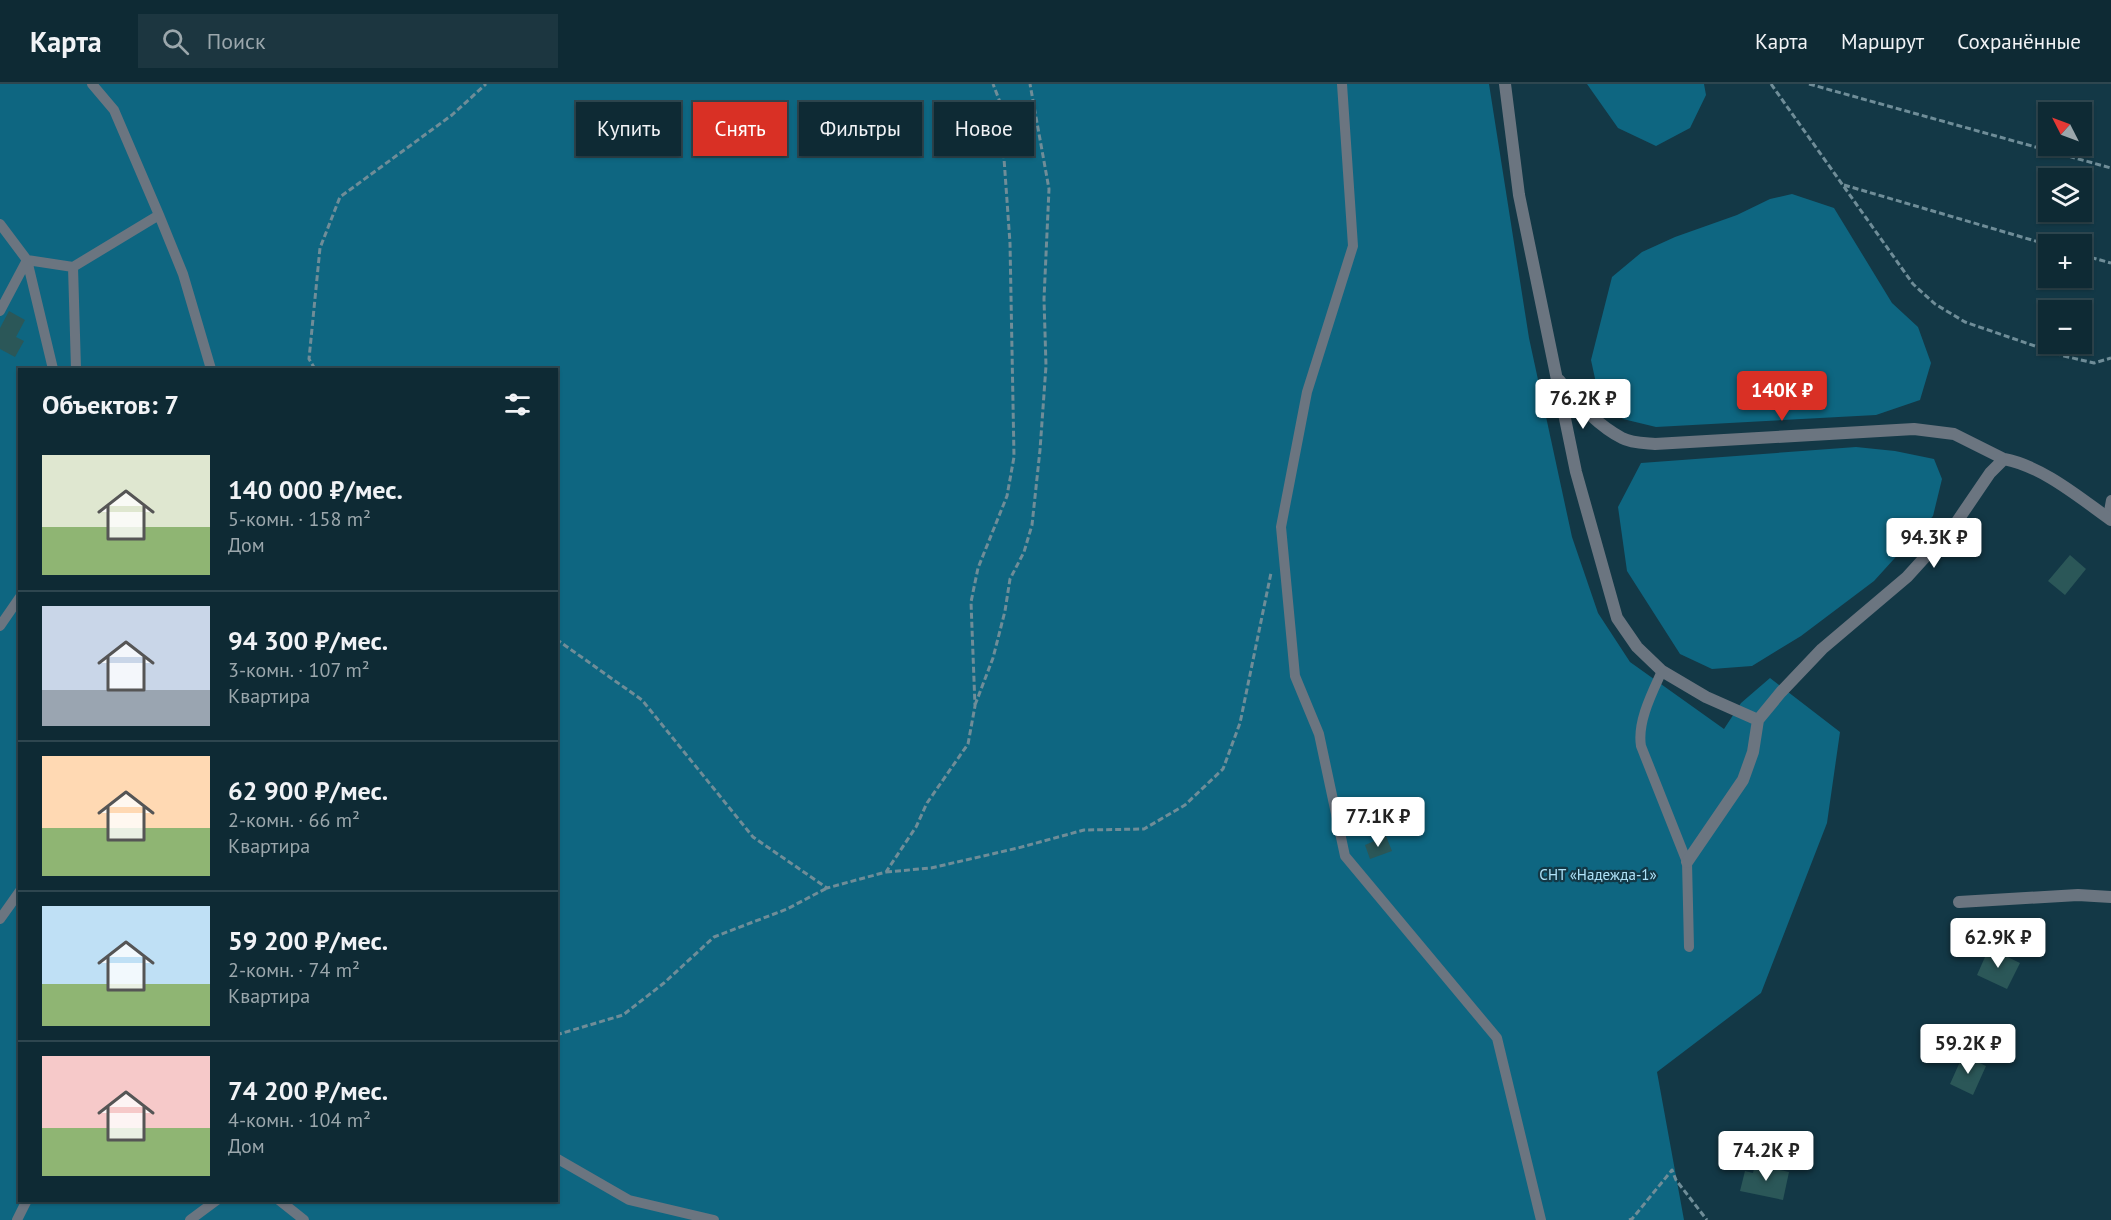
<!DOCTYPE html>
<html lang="ru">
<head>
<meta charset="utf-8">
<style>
  :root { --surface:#0e2a34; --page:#1c3640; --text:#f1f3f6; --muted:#9ba7ac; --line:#2e464f; --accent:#d93025 }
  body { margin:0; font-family:"PT Sans",sans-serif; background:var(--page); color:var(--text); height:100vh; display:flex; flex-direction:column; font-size:22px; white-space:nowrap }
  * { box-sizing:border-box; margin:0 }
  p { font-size:20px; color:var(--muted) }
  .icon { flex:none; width:33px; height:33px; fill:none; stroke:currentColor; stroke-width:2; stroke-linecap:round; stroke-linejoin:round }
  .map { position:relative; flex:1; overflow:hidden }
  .panel { position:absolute; left:18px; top:284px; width:540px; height:834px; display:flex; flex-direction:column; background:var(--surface); border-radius:0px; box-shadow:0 2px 4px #0004,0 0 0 2px var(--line) }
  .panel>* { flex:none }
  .guide { position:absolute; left:576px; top:18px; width:570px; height:54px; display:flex; gap:12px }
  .needle { width:39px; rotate:312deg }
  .buttons { position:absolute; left:2038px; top:18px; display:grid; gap:12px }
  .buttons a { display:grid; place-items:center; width:54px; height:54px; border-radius:0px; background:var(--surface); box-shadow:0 2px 4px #0004,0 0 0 2px var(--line); font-size:30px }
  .price { position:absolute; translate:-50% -51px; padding:0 14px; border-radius:6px; background:#fff; color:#222; font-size:20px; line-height:39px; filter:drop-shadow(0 2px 3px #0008) }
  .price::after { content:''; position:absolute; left:50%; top:36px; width:18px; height:14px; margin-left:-9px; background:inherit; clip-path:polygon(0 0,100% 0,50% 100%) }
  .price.on { background:var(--accent); color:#fff }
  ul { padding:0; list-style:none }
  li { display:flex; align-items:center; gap:18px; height:150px; padding:0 24px }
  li+li { border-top:2px solid var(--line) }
  li span { display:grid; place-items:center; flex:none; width:168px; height:120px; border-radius:0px; color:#555 }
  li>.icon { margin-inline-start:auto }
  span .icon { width:72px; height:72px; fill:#fffc; stroke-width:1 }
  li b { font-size:26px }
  h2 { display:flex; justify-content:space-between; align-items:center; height:72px; padding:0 24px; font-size:26px }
  .chip { padding:0 21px; border-radius:0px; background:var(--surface); box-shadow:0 2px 4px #0004,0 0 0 2px var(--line); font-size:21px; line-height:54px }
  .chip.on { background:var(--accent); color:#fff }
  header { display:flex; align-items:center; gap:36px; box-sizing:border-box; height:84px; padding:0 30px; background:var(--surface); border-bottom:2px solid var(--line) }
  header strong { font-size:28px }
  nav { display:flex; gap:33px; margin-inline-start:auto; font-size:21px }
  .search { width:420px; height:54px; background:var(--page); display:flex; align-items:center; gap:15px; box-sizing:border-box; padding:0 21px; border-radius:0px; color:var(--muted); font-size:22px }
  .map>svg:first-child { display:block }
</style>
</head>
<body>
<header>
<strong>Карта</strong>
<div class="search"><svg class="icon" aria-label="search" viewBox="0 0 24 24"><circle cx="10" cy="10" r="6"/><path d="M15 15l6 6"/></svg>Поиск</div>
<nav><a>Карта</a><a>Маршрут</a><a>Сохранённые</a></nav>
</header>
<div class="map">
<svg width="2111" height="1136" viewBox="0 0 2111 1136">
  <rect width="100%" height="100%" fill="#133846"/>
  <path fill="#0e6681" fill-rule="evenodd" d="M0,0H1489L1529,254L1572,453L1598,529L1630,578L1724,645L1741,619L1770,594L1840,648L1827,739L1761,909L1657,988L1684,1136H0ZM20,285H556V1116H20Z
    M1587,0H1704L1706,11L1690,44L1656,62L1618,44Z
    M1792,110L1834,124L1892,219L1918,243L1931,279L1920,316L1876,331L1656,343L1623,335L1599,313L1591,276L1612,193L1642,168L1675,153L1737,131L1770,115Z
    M1856,363L1895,367L1934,375L1942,395L1933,432L1874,497L1801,552L1752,582L1712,585L1680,570L1627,487L1618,423L1641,379Z"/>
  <path fill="#2b5758" d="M9,227L25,236L16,253L24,257L15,273L0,265V244Z
    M2070,471L2086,485L2065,511L2048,497Z
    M1386,752L1392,767L1370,775L1365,761Z
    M1989,864L2020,879L2007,905L1977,891Z
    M1963,971L1986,982L1973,1011L1950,1000Z
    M1755,1080L1789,1088L1783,1116L1740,1107L1745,1087L1753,1089Z"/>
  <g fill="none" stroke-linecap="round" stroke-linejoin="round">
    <path stroke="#6f8d98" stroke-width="3" stroke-dasharray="6 3" stroke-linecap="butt" d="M1771,0L1913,200L1935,220L1965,238L2064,272L2094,279L2111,274
      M1809,0L2111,84
      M1844,101L2049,161
      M2082,171L2111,179
      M315,285L309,275L320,164L340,113L452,31L486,0
      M556,555L642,616L753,753L827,804L886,788L916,743L927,719L968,660L975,622L971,518L978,484L1007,412L1014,373L1010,159L1000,18L993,0
      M975,621L993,574L1005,527L1010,495L1024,468L1032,441L1040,366L1046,282L1044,215L1049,105L1030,0
      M886,788L931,784L1018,764L1084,746L1144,745L1185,721L1223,685L1240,639L1271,489
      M556,951L623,931L664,899L714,853L787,825L827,804
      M1629,1136L1632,1135L1672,1086L1676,1096L1707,1136"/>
    <path stroke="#6b7580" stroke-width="10" d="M92,0L114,26L159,131L183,190L211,285
      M1342,0L1353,162L1307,308L1281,443L1295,592L1319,650L1345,772L1497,954L1541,1136
      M0,140L27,176L0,227
      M73,183L76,285
      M53,285L27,176L73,183L159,131
      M2108,433L2111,416
      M0,542L20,513
      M1662,587C1652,609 1637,638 1641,662L1687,778L1689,863
      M0,835L20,807
      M556,1074L629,1116L714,1136
      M279,1116L304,1136
      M17,1136L27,1116
      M190,1136L217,1116"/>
    <path stroke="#6b7580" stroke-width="12" d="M1505,0L1519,111L1576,388L1617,534L1637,563L1662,587L1706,613L1758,636
      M1559,296C1576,318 1597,341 1622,354C1631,359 1645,359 1655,360L1914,345L1954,350L2004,375
      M1687,778L1743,696L1753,668L1758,636L1781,608L1822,565L1907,493L1956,439L1990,389L2004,375C2042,382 2080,414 2111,436
      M1959,818L2078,811L2111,813"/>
  </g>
  <g text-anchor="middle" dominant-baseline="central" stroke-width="4.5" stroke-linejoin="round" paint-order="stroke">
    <g font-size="15" fill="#afe3f9" stroke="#133846">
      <text x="1598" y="790">СНТ «Надежда-1»</text>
    </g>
  </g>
</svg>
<div class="buttons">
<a><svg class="needle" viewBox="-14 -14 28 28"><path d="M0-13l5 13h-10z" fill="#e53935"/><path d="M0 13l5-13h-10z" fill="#9ba7ac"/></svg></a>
<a><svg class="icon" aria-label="layers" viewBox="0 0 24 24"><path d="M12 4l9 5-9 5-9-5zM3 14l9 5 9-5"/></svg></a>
<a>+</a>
<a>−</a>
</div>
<b class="price on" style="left:1782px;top:338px">140K ₽</b>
<b class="price" style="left:1583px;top:346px">76.2K ₽</b>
<b class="price" style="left:1934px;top:485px">94.3K ₽</b>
<b class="price" style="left:1378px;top:764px">77.1K ₽</b>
<b class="price" style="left:1998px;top:885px">62.9K ₽</b>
<b class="price" style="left:1968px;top:991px">59.2K ₽</b>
<b class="price" style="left:1766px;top:1098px">74.2K ₽</b>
<div class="guide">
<a class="chip">Купить</a>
<a class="chip on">Снять</a>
<a class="chip">Фильтры</a>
<a class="chip">Новое</a>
</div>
<section class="panel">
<h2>Объектов: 7<svg class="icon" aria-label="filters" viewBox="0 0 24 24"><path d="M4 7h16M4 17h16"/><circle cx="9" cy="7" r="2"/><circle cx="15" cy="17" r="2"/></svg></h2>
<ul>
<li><span style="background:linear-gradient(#dfe7d0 60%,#8fb573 0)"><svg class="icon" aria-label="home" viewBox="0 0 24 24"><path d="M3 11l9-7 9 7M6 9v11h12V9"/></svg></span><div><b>140 000 ₽/мес.</b><p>5-комн. · 158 m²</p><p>Дом</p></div></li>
<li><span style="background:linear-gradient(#c9d6e8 70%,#9aa5b1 0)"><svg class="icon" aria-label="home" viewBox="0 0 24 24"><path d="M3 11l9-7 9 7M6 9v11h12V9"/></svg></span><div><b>94 300 ₽/мес.</b><p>3-комн. · 107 m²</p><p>Квартира</p></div></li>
<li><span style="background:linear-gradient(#ffd9b3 60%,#8fb573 0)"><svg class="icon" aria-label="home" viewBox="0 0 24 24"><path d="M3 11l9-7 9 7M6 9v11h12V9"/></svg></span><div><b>62 900 ₽/мес.</b><p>2-комн. · 66 m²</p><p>Квартира</p></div></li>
<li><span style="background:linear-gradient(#bfe0f5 65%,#8fb573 0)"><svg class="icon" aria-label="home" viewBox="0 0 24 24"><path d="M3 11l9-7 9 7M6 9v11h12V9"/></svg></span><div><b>59 200 ₽/мес.</b><p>2-комн. · 74 m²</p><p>Квартира</p></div></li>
<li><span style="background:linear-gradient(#f6c9c9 60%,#8fb573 0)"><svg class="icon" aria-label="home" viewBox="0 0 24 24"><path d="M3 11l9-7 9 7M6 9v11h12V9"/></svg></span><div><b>74 200 ₽/мес.</b><p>4-комн. · 104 m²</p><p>Дом</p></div></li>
</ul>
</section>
</div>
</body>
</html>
